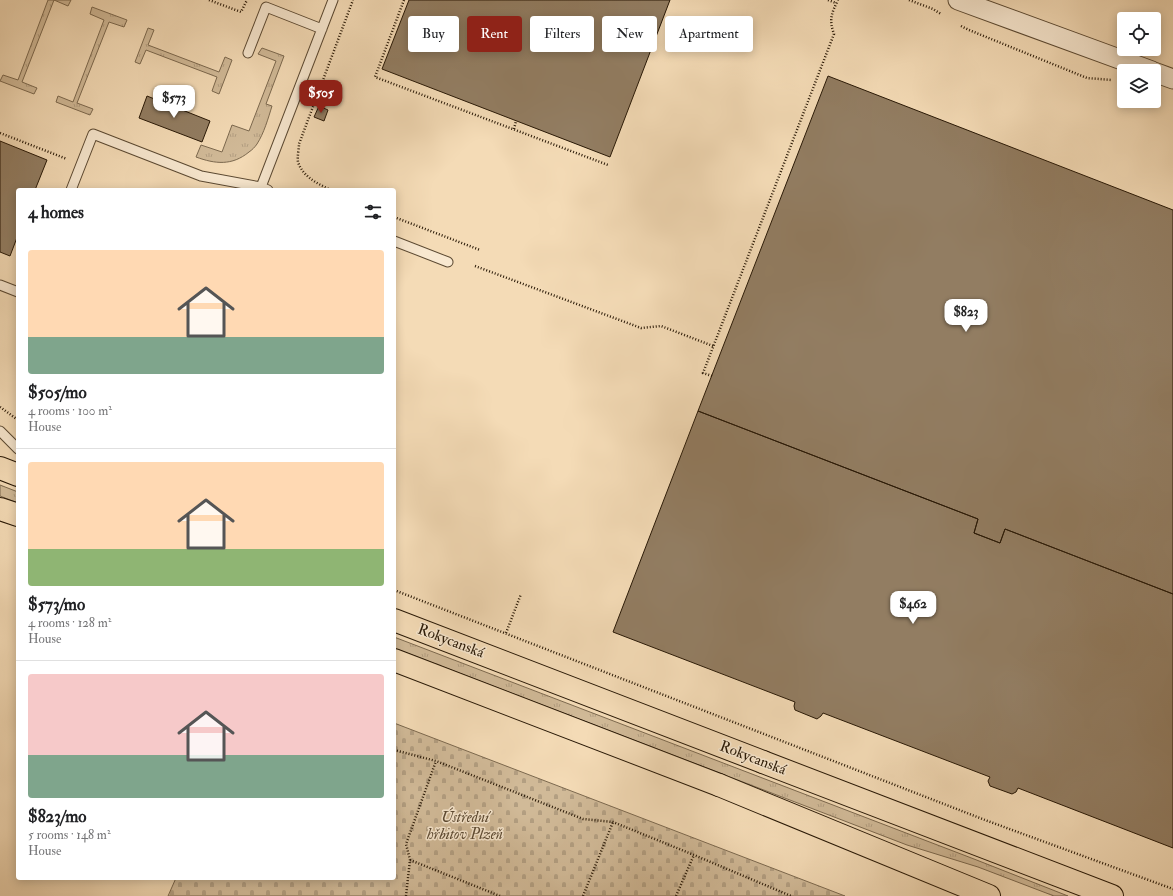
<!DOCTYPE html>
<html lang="en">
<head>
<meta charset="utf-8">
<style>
  :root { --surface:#fff; --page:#f6f6f6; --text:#202124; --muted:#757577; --line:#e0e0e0; --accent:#8f2418 }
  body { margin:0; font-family:"IM FELL Double Pica",serif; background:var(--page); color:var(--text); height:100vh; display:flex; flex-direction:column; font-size:15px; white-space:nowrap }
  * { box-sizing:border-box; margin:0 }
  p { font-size:13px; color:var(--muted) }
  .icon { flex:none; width:22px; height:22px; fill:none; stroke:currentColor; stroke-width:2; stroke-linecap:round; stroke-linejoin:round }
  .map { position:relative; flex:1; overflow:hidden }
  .panel { position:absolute; left:16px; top:188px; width:380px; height:692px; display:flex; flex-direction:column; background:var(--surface); border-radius:4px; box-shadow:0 2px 10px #0003 }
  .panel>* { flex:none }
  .hud { position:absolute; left:408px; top:16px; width:380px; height:36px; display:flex; gap:8px }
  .tools { position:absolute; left:1117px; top:12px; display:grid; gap:8px }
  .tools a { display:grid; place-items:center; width:44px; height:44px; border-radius:4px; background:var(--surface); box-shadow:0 2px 10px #0003; font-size:20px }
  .price { position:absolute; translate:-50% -34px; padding:0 9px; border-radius:8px; background:#fff; color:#222; font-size:13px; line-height:26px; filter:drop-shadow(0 1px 2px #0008) }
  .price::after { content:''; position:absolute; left:50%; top:24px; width:12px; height:9px; margin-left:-6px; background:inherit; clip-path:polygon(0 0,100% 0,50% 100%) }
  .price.active { background:var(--accent); color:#fff }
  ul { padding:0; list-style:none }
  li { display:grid; align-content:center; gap:8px; height:212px; padding:0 12px }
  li+li { border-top:1px solid var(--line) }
  li span { display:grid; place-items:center; height:124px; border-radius:4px; color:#555 }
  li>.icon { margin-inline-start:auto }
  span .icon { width:72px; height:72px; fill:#fffc; stroke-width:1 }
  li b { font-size:17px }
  h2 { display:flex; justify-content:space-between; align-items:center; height:48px; padding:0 12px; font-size:17px }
  .tag { padding:0 14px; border-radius:4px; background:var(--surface); box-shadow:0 2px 10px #0003; font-size:14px; line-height:36px }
  .tag.active { background:var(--accent); color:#fff }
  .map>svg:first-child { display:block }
</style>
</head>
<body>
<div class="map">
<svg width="1173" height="896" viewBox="0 0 1173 896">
  <defs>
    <pattern id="grass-tufts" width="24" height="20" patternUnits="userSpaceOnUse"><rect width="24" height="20" fill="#d1ba98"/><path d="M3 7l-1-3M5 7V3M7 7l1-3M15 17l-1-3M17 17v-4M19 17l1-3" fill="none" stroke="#b39f82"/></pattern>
    <pattern id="cemetery-stones" width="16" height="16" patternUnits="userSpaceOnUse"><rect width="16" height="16" fill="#d1ba98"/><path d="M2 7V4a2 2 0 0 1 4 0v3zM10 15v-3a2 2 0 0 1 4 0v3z" fill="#b39f82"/></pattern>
  </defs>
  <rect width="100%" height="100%" fill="#f4dbb6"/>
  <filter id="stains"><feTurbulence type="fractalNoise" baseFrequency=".005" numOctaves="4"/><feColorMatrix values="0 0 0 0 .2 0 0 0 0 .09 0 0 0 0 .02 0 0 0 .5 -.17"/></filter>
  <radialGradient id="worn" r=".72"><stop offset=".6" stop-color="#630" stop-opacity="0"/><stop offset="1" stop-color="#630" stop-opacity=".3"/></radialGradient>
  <path fill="url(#grass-tufts)" stroke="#7c694f" d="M48,0H71L68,6L54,0L22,82L37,88L34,94L0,81L3,75L18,80Z
    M92,7L127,20L124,27L109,22L77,103L93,109L90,115L56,102L58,96L73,102L104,20L90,14Z
    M148,28L154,30L148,45L219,72L225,57L232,60L219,94L212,91L217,77L146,50L140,64L135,62Z
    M262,48L284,56L266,104L272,106C268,119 264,133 257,144C255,147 252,150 249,152C232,166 215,164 196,157L201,145L222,152L232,125L249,131L276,61L258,54Z
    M0,485L18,492V503L0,496Z
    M394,637L974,859L1068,896H1054L978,867L907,845L394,648Z"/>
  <path fill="url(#cemetery-stones)" stroke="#7c694f" d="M394,723L845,896H168L176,878H394Z"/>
  <path fill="#927d62" stroke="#281806" d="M409,0H670L610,157L382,69Z
    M828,76L1173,210V594L1005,529L1000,543L974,533L978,519L698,411Z
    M147,96L210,121L202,142L139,118Z
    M319,106L328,110L324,121L314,117Z
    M0,141L47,160L35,190H18V235L10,256L0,252Z
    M698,411L978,519L974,533L1000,543L1005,529L1173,594V848L1018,788L1016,792L1012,794L990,786L988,781L990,777L823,713L821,716L817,719L795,710L794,706L795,702L613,632Z"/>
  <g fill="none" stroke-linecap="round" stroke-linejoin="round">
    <defs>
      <path id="lane" d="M248,53L266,7L322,29
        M71,190L93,134L201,176L261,187
        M268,190L261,187L333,0
        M394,241L448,262
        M0,285L18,292
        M0,431L18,449"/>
      <path id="street" d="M958,0L1152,71
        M1154,72L1173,79"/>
      <path id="primary" d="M763,762L1112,896
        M719,785L989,896"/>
      <path id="highway" d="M0,468L18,475
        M0,509L18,515
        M394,620L763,762
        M394,660L719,785"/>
    </defs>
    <use href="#lane" stroke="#5b4932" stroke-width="11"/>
    <use href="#street" stroke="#5b4932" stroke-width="21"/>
    <use href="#primary" stroke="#281806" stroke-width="24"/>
    <use href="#highway" stroke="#281806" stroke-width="24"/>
    <path stroke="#281806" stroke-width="2.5" stroke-dasharray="1 2" stroke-linecap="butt" d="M209,0L241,12L247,0
      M404,0L375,77L608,165
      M828,0L836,3
      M909,0L933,9L941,14
      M961,26L969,30L1087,78L1112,80
      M514,129L516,121
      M0,133L67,159
      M331,190C318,184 303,177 298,162C297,157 299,149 299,144L353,0
      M394,217L480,250
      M475,266L641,328L661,326L713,346
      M712,376L703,373L834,34C829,20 831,14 838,0
      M0,407L18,420
      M394,590L985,820L1173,889
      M506,633L521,594
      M394,750L436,761L583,819L613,822L694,855L791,896
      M410,860L500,896
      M406,896L410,860L406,844L436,761
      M583,896L613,822
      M676,896L694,855"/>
    <use href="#lane" stroke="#f8e8d0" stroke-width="9"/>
    <use href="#street" stroke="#f8e8d0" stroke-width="19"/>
    <use href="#primary" stroke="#f4dbb6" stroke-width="22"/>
    <use href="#highway" stroke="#f4dbb6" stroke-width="22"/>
  </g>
  <g text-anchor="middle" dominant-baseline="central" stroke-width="3" stroke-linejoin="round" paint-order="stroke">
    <g font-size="15" fill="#281806" stroke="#f8e8d0">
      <text transform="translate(451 641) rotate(21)">Rokycanská</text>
      <text transform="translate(753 758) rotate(21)">Rokycanská</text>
    </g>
    <g font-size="15" font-style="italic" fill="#5b4932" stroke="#f8e8d0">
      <text x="465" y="817">Ústřední<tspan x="465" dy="17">hřbitov Plzeň</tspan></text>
    </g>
  </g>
  <rect width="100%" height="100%" filter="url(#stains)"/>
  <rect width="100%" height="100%" fill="url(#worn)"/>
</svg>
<div class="tools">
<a><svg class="icon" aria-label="locate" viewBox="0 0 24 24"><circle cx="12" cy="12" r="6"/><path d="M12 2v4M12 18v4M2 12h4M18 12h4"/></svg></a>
<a><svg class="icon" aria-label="layers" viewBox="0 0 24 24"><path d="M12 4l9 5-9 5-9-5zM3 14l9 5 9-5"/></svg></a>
</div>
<b class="price active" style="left:321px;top:114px">$505</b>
<b class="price" style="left:174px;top:119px">$573</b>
<b class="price" style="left:966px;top:333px">$823</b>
<b class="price" style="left:913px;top:625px">$462</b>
<div class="hud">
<a class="tag">Buy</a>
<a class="tag active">Rent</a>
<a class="tag">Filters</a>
<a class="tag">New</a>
<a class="tag">Apartment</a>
</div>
<section class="panel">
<h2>4 homes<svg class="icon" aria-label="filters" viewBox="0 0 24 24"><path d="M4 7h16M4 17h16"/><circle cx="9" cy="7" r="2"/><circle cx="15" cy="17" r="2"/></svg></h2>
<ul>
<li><span style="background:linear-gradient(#ffd9b3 70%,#7fa58c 0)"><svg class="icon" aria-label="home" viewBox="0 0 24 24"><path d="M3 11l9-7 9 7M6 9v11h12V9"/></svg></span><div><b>$505/mo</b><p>4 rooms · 100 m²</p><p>House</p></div></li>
<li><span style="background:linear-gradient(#ffd9b3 70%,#8fb573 0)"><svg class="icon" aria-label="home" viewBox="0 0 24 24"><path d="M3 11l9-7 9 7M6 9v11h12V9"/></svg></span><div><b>$573/mo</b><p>4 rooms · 128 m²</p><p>House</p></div></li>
<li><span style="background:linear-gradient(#f6c9c9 65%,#7fa58c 0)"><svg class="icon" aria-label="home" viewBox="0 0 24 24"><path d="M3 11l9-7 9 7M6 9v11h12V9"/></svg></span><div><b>$823/mo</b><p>5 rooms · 148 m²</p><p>House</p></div></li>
</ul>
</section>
</div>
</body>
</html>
